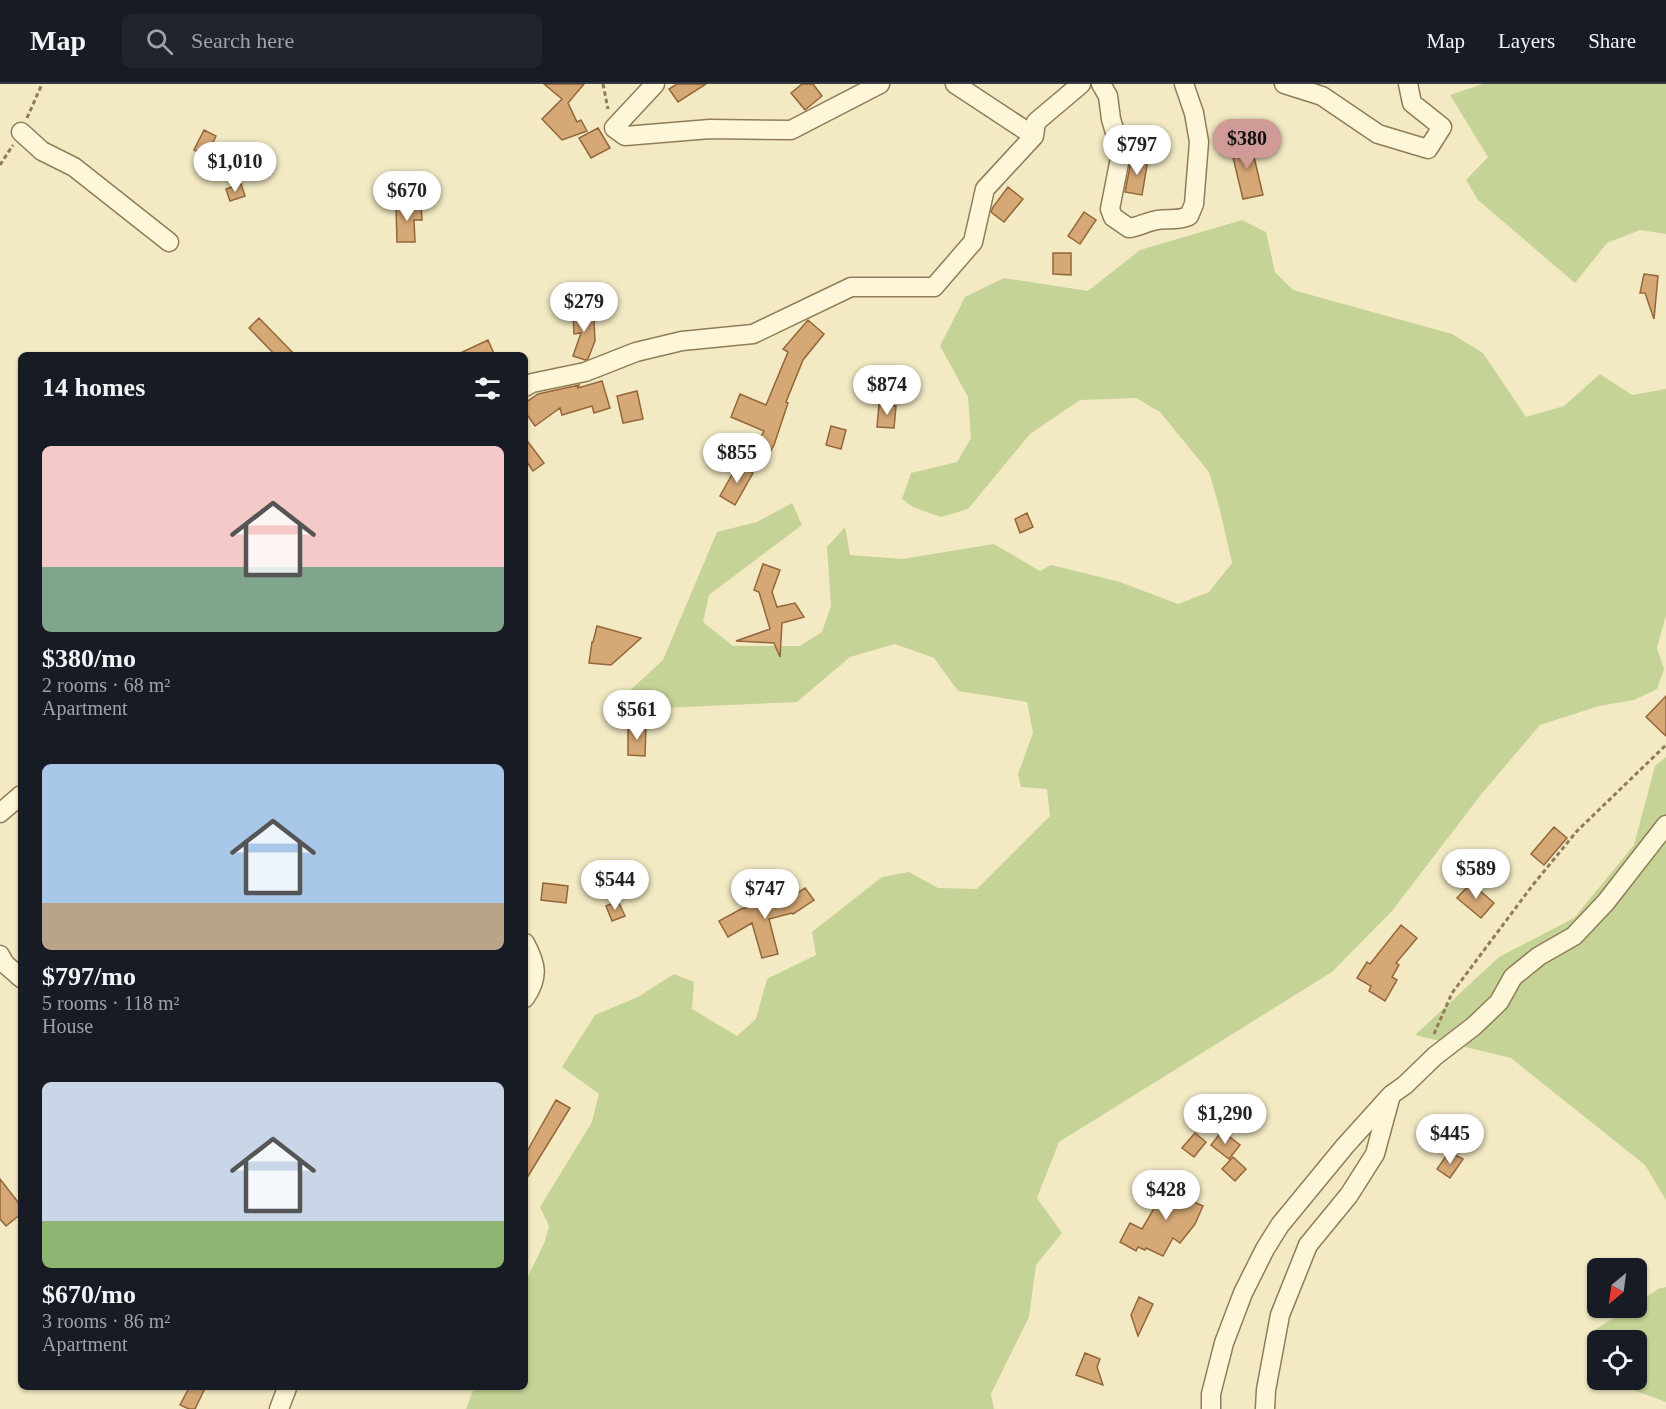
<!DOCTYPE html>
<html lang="en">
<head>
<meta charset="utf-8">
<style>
  :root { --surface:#171b24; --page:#20242c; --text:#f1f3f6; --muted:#9ea1a6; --line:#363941; --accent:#d09a96 }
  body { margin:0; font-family:"Times New Roman",serif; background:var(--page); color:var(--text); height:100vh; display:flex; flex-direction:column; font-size:22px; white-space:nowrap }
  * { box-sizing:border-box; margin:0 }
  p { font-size:20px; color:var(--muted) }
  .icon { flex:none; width:33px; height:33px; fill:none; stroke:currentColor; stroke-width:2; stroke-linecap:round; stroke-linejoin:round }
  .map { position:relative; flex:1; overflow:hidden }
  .side { position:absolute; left:18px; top:268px; width:510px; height:1038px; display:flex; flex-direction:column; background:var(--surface); border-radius:9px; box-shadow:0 2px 4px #0004 }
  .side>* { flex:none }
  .needle { width:39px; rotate:209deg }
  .fabs { position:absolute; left:1587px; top:1174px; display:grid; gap:12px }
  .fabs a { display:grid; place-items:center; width:60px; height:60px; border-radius:9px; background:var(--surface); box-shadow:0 2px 4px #0004; font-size:30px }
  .price { position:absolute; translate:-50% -51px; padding:0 14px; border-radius:21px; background:#fff; color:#222; font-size:20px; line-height:39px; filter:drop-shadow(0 2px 3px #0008) }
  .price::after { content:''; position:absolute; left:50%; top:36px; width:18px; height:14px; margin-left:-9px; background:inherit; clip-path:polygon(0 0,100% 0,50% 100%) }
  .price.active { background:var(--accent); color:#111 }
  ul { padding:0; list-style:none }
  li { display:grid; align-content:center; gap:12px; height:318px; padding:0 24px }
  li span { display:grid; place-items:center; height:186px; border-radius:9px; color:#555 }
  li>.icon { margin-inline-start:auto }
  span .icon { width:108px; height:108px; fill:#fffc; stroke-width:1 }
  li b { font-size:26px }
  h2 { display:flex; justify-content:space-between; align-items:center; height:72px; padding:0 24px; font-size:26px }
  header { display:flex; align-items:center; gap:36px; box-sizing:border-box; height:84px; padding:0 30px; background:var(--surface); border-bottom:2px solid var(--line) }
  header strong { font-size:28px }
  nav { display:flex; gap:33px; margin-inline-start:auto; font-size:21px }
  .search { width:420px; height:54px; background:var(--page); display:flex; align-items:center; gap:15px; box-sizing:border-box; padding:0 21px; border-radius:9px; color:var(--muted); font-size:22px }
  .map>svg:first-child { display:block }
</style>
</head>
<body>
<header>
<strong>Map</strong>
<div class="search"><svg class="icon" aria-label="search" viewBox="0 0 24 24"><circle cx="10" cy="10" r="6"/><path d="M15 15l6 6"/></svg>Search here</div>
<nav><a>Map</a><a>Layers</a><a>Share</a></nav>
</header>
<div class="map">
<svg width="1666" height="1325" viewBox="0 0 1666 1325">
  <rect width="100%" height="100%" fill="#f3eac4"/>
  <path fill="#c6d396" d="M1483,0H1666V150L1640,146L1607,159L1575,199L1478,116L1466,96L1488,73L1450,11Z
    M1242,136L1266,148L1275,188L1293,206L1452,250L1483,269L1526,333L1564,322L1600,290L1632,311L1666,305V531L1657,564L1664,585L1657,605L1634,616L1599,622L1540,641L1483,708L1392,827L1332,888L1059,1058L1037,1114L1062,1149L1036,1181L1029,1233L991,1310L994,1325H466L474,1304H525V1199L545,1157L549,1142L540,1123L592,1038L599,1010L562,983L595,931L638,913L674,890L694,898L692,925L737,952L756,935L767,895L816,871L812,848L882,793L909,788L938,804L977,805L1050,732L1047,705L1021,703L1018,690L1033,649L1027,618L958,607L934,574L895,560L850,573L797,618L662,624L624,612L663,576L717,448L757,438L792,419L802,441L709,511L703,538L733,562H800L822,548L831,522L827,463L845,443L850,471L902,475L994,460L1040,487L1051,481L1120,498L1178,520L1209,508L1232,479L1220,426L1209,388L1160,328L1136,314L1080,316L1030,350L968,425L941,433L913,423L902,415L911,389L957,378L971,354L968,313L940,262L965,213L1004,194L1088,207L1140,166Z
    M1666,673V1116L1645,1081L1511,974L1415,951L1499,873L1574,834L1634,761L1655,682Z
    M1666,1203V1318L1620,1301L1618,1296H1636V1257H1600L1595,1246L1628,1224H1636L1637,1219L1658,1205Z"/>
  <path fill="#d6a876" stroke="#93673a" stroke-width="1.5" d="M544,0H584L568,19L577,38L581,36L587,47L562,56L542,35L562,15Z
    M677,0H706L678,18L669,5Z
    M802,0H813L822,12L805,26L791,9Z
    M598,44L610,64L591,74L579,54Z
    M204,46L216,52L206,72L194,66Z
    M1250,56L1263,111L1243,115L1230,61Z
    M1132,72L1148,75L1142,111L1125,108Z
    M241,100L245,112L230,117L226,105Z
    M1008,103L1023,115L1004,138L991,128L993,123Z
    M421,121L422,136H414L415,158H397L396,123Z
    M1084,128L1096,136L1080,160L1068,152Z
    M1053,169H1071V191L1053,190Z
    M1644,190L1658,192L1654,235L1645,209H1640Z
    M593,217L595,257L588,275L585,276L573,272L581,249L574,250L573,228L589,227Z
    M259,234L296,272H276L249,244Z
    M808,236L824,250L803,276L786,318L788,319L774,361L766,375L753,367L764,347L731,333L740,310L766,321L788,268L783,265Z
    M488,256L495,272H454Z
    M602,297L610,324L594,329L592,322L562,331L560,324L535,342L525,328V319L538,310L579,301L578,304Z
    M637,307L643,335L623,339L617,312Z
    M879,321L896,322L894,344L877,343Z
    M831,342L846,346L841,365L826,361Z
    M525,354L544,379L533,387L525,375Z
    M738,380L753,389L735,421L720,412Z
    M1027,429L1033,443L1020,449L1015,435Z
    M763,480L780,486L772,508L777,523L795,519L804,533L782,539L780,573L774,559L736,557L770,545L759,508L754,506Z
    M597,542L641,554L611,581L589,579L592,558H593Z
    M1666,612V652L1646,633Z
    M628,642H646L645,672L628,671Z
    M1554,743L1567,754L1544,781L1531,770Z
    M543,799L568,802L566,819L541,816Z
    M1471,799L1494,819L1481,834L1457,814Z
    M805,804L814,816L793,830L792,829L769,835L778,870L762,874L752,839L728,853L719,837L741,825L774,816L776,823Z
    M618,817L625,832L612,837L606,822Z
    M1401,841L1417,854L1396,879L1399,881L1392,893L1397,896L1385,917L1369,907L1371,902L1357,894L1367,878L1370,880Z
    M556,1016L570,1024L525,1097V1071Z
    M1222,1047L1240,1061L1229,1075L1211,1061Z
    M1195,1049L1206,1058L1194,1073L1182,1064Z
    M1449,1068L1463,1075L1450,1094L1437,1085Z
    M1233,1073L1246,1085L1235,1097L1222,1085Z
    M1181,1094L1196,1102L1189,1116L1203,1122L1195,1140L1180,1159L1173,1154L1163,1172L1146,1164L1145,1166L1138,1163L1136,1167L1120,1158L1130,1139L1142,1145L1163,1109L1170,1113Z
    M0,1095L21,1122V1130L6,1142L0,1135Z
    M1139,1213L1153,1220L1138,1252L1131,1231Z
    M1085,1269L1100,1275L1097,1283L1103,1301L1076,1291Z
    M189,1304H205L195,1325H189L180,1321Z"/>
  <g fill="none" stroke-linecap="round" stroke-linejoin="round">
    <defs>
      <path id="street" d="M655,0L614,44L625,52L710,45L791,46L880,0
        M1101,0L1108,12L1111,35L1121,69L1110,125L1113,133L1129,144C1138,143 1144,139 1153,137C1166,133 1175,138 1189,132L1194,120L1199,58L1194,29L1184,0
        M1284,0L1322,12L1378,50L1428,65L1442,43L1412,19L1408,0
        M21,48L42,67L74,83L169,158
        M1034,52L1036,38L1081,0
        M525,303L532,299L585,288L636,268L682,257L753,250L851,203H934L973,158L985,105L1034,52L955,0
        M0,729L21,711
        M525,859C537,881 539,893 525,914
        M0,871L5,880L21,894
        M1391,1011L1405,1001L1435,972L1474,942L1499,918L1513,893L1539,872L1574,852L1606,818L1666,741
        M279,1325L287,1304
        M1211,1325V1310L1224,1259L1243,1209L1265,1165L1280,1141L1345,1062L1391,1011L1375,1070L1349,1111L1308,1161L1280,1231L1266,1306L1265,1325"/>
    </defs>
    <use href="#street" stroke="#917c58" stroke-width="21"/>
    <path stroke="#917c58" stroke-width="3" stroke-dasharray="4.5 3" stroke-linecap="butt" d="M603,0L608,25
      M27,34L42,0
      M0,81L13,61
      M1434,950L1452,909L1532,802L1577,747L1666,661"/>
    <use href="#street" stroke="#fdf6d9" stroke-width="18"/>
  </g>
</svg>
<div class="fabs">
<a><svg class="needle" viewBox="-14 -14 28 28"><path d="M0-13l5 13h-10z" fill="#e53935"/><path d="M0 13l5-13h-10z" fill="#9ea1a6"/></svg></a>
<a><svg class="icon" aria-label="locate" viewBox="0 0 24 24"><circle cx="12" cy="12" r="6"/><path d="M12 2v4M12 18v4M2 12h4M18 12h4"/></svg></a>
</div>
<b class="price active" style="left:1247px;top:86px">$380</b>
<b class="price" style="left:1137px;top:92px">$797</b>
<b class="price" style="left:235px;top:109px">$1,010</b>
<b class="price" style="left:407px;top:138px">$670</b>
<b class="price" style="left:584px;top:249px">$279</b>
<b class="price" style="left:887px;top:332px">$874</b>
<b class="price" style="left:737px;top:400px">$855</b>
<b class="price" style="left:637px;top:657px">$561</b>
<b class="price" style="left:1476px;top:816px">$589</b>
<b class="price" style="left:615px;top:827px">$544</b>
<b class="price" style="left:765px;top:836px">$747</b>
<b class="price" style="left:1225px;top:1061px">$1,290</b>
<b class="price" style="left:1450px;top:1081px">$445</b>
<b class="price" style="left:1166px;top:1137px">$428</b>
<section class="side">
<h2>14 homes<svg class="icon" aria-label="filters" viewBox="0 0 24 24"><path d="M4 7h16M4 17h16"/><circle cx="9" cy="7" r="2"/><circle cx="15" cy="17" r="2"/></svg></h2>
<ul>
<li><span style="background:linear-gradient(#f6c9c9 65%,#7fa58c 0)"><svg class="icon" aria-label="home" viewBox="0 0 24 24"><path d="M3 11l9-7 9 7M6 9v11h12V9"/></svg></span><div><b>$380/mo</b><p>2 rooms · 68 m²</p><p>Apartment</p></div></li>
<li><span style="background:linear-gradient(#a9c7e8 75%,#b9a48a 0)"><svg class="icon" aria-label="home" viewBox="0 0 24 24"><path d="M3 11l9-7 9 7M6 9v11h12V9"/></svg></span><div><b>$797/mo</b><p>5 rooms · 118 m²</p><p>House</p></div></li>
<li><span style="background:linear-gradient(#c9d6e8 75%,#8fb573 0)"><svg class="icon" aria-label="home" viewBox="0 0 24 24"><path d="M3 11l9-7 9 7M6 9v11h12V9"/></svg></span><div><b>$670/mo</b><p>3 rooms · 86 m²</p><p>Apartment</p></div></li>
</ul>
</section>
</div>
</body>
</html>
